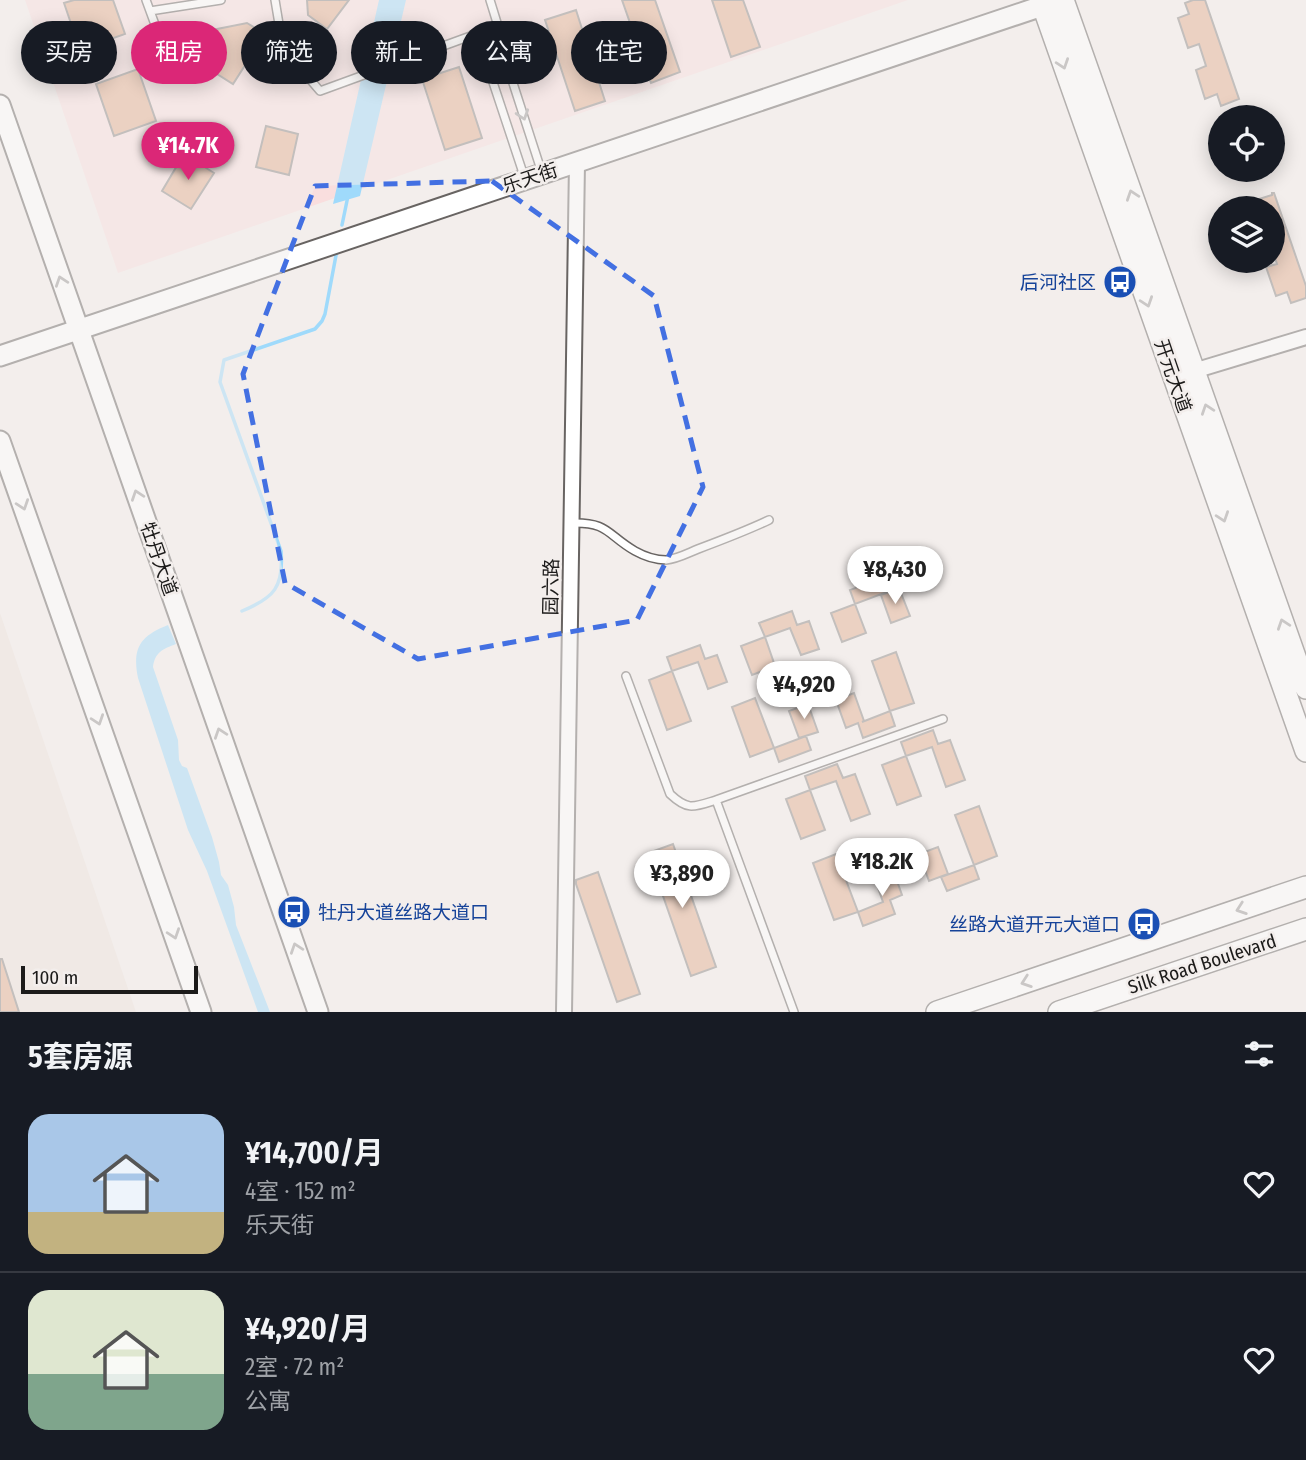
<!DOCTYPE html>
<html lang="zh">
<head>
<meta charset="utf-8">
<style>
  :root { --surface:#171b24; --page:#242831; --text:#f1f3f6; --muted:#9ea1a6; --line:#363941; --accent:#db2777 }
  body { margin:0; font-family:"Fira Sans Condensed","Noto Sans SC",sans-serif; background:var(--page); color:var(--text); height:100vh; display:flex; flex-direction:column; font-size:26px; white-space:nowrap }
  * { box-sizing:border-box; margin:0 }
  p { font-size:23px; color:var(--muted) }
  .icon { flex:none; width:38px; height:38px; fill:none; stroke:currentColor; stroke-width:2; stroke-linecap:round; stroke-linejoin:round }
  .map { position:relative; height:1012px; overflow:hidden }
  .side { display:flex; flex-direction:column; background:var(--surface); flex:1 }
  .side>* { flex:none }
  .banner { position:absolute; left:21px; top:21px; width:700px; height:63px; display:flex; gap:14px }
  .tools { position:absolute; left:1208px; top:105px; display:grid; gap:14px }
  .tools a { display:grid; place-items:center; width:77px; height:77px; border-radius:50%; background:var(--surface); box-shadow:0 4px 18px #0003; font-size:35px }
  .scale { position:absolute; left:21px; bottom:18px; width:177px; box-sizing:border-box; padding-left:7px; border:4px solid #1c1b1a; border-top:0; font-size:19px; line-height:24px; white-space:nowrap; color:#1c1b1a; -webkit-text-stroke:5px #f3eeec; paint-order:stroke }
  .price { position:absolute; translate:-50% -60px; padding:0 16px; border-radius:24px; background:#fff; color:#222; font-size:23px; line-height:46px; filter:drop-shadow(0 2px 4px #0008) }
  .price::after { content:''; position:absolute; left:50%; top:42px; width:21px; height:16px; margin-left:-10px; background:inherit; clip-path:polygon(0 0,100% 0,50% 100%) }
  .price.current { background:var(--accent); color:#fff }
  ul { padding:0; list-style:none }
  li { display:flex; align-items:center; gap:21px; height:175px; padding:0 28px }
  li+li { border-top:2px solid var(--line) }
  li span { display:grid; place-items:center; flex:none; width:196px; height:140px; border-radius:21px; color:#555 }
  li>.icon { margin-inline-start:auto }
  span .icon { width:84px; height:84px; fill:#fffc; stroke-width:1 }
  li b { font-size:30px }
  h2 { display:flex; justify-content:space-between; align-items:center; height:84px; padding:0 28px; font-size:30px }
  .tag { padding:0 24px; border-radius:32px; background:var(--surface); box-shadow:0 4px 18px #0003; font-size:24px; line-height:63px }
  .tag.current { background:var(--accent); color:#fff }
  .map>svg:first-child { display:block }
</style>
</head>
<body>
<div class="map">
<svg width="1306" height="1012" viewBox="0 0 1306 1012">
  <rect width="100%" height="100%" fill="#f3eeec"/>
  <path fill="#f9dede" d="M25,0H908L118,273Z"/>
  <path fill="#eee2db" d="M0,613L136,1012H0Z"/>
  <path fill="#9fdafb" d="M379,0H406L360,196L333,204Z
    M168,625L176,644C163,649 155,652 153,667L178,740L179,760L182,766L187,768L212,837L219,862L221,875L228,885L234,907L236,925L270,1012H258L207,871L188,830L138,678C132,648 140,636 168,625Z"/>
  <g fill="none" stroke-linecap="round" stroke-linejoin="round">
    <path stroke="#9fdafb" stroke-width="3.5" d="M342,225L348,196
      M242,611C274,598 284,587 281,551L220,382L224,360L315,329L322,321L325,314L337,250"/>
  </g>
  <path fill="#e3ad8f" stroke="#8a8683" stroke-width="2" d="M74,0H113L125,34L80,50L64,3Z
    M307,0H349L327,29L308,15Z
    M622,0H655L680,72L651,83Z
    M712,0H743L760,47L731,57Z
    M1193,0H1205L1239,99L1221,106L1217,94L1205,99L1196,70L1206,66L1199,44L1188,48L1178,18L1189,14L1185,3Z
    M576,10L605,101L575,111L545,20Z
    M247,23L265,34L233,84L184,53L197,33Z
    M459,67L482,138L445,150L422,79Z
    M138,69L156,121L114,136L96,84Z
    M266,126L298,134L289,175L256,167Z
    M184,154L214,173L191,209L162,191Z
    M1272,193H1274L1306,286V298L1291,303L1287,292L1276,296L1266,267L1277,264L1272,249V208H1258L1256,200L1272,195Z
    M882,578L887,592L855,604L850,590Z
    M899,588L910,616L891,623L881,595Z
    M855,604L866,633L842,642L831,613Z
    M792,611L797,625L809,621L819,649L801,655L790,628L765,637L759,623Z
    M765,637L775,666L752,675L741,646Z
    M700,645L705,659L717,655L727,682L708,689L698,662L672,671L667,657Z
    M896,652L914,703L890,711L872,661Z
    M672,671L691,721L667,730L649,680Z
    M854,693L864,721L862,722L890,711L895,726L863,738L858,723L846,728L836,700Z
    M755,698L774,748L750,757L732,707Z
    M808,704L818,732L799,738L789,711Z
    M933,730L938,744L950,740L965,780L946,787L932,747L906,756L901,742Z
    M806,736L811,750L779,762L774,748Z
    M906,756L921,796L897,805L882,765Z
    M837,764L843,778L855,774L870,814L851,821L836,781L810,790L805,776Z
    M810,790L825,830L801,839L786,799Z
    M979,806L997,856L974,865L955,815Z
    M673,844L716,967L691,976L648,853Z
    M938,847L948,874L929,881L919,854Z
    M836,854L858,912L834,920L813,863Z
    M974,865L979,879L947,891L941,877Z
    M892,867L902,895L890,900L895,914L863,926L858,912L883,902L873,874Z
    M598,872L640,994L617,1002L576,884V880Z
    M0,959H2L19,1012H0Z"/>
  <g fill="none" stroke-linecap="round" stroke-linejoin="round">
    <defs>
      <path id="lane" d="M146,0L157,30L173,53
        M275,0L279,24L296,63L320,91L498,26L490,0
        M150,11L221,0
        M498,26L502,49L542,173
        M477,34L525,179
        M572,523C609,522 607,535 635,551C644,556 656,560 666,560C677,559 688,553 698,549C722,540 746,531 769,520
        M626,676L670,794C688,811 694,807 716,800
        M794,1012L716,800L943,719"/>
      <path id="street" d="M1187,373L1306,337
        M564,1012L577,163"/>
      <path id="secondary" d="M0,105L318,1012
        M0,356L1057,1
        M0,441L201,1012"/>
      <path id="primary" d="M1041,0L1306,751
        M1063,0L1306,688
        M937,1012L1306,887
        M1059,1012L1306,929"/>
    </defs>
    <use href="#lane" stroke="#686462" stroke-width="10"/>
    <use href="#street" stroke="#686462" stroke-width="18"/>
    <use href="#secondary" stroke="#686462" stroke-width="23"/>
    <use href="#primary" stroke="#686462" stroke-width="24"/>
    <use href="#lane" stroke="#fff" stroke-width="7"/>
    <use href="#street" stroke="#fff" stroke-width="14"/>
    <use href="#secondary" stroke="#fff" stroke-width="19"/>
    <use href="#primary" stroke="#fff" stroke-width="21"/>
  </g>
  <defs><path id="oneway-chevron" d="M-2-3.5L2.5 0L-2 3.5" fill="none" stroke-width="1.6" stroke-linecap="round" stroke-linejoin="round" transform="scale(1.75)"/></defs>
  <g stroke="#999898">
    <use href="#oneway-chevron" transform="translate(1063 64) rotate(71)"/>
    <use href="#oneway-chevron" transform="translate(523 115) rotate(72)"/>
    <use href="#oneway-chevron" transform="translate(1132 195) rotate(-109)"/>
    <use href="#oneway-chevron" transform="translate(61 281) rotate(-109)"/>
    <use href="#oneway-chevron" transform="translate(1147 302) rotate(71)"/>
    <use href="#oneway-chevron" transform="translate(1207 409) rotate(-109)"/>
    <use href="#oneway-chevron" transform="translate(137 495) rotate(-109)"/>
    <use href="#oneway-chevron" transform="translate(23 505) rotate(71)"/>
    <use href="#oneway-chevron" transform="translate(1223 517) rotate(71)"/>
    <use href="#oneway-chevron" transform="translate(1283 624) rotate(-109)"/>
    <use href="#oneway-chevron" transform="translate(98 720) rotate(71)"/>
    <use href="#oneway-chevron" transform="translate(220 733) rotate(-109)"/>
    <use href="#oneway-chevron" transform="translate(1241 909) rotate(161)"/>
    <use href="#oneway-chevron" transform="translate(174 934) rotate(71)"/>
    <use href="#oneway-chevron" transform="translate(296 948) rotate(-109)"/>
    <use href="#oneway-chevron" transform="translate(1026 982) rotate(161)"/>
  </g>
  <path d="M0 0H1306V1012H0ZM492,181L654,296L703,487L637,620L418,659L285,583L243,374L315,186Z" fill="#f3eeec" fill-opacity=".55" fill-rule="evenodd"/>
  <path fill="none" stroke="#4370e2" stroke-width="5" stroke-dasharray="14 9" stroke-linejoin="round" d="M492,181L654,296L703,487L637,620L418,659L285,583L243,374L315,186Z"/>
  <defs>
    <symbol id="bus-disc" viewBox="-11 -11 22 22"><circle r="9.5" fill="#1a4fb4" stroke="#f3eeec"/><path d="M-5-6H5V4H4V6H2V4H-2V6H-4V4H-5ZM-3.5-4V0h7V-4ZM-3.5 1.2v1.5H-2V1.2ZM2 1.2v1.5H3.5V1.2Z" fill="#fff"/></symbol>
  </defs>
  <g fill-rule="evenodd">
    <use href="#bus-disc" x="1101" y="263" width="38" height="38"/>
    <use href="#bus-disc" x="275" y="893" width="38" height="38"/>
    <use href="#bus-disc" x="1125" y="905" width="38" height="38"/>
  </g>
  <g text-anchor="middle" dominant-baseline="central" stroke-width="5" stroke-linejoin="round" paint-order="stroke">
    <g font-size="19" fill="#1c1b1a" stroke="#f3eeec">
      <text transform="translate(530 178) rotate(-18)">乐天街</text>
      <text transform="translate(1173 376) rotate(71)">开元大道</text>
      <text transform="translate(159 559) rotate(71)">牡丹大道</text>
      <text transform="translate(551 587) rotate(-89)">园六路</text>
      <text transform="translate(1202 964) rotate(-18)">Silk Road Boulevard</text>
    </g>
    <g font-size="19" fill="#164399" stroke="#f3eeec" text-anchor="end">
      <text x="1096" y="282">后河社区</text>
      <text x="318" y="912" text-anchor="start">牡丹大道丝路大道口</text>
      <text x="1120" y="924">丝路大道开元大道口</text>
    </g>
  </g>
</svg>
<div class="tools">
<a><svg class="icon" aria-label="locate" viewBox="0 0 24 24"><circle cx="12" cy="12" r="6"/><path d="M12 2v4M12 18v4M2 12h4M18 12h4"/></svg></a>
<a><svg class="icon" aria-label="layers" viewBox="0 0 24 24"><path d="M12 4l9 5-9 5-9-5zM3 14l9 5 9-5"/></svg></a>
</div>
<div class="scale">100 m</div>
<b class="price current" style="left:188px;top:182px">¥14.7K</b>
<b class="price" style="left:895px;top:606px">¥8,430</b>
<b class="price" style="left:804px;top:721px">¥4,920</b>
<b class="price" style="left:882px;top:898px">¥18.2K</b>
<b class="price" style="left:682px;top:910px">¥3,890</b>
<div class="banner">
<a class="tag">买房</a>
<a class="tag current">租房</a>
<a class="tag">筛选</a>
<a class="tag">新上</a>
<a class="tag">公寓</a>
<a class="tag">住宅</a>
</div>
</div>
<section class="side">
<h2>5套房源<svg class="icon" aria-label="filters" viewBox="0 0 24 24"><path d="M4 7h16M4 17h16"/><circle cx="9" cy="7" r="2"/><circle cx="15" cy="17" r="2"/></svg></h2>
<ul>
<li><span style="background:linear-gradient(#a9c7e8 70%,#c2b280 0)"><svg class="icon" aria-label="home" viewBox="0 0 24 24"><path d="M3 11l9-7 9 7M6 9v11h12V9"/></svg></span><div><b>¥14,700/月</b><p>4室 · 152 m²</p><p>乐天街</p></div><svg class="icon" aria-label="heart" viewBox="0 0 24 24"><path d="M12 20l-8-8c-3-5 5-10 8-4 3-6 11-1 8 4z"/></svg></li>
<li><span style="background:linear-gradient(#dfe7d0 60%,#7fa58c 0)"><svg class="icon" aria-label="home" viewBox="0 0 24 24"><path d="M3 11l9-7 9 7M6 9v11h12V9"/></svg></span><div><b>¥4,920/月</b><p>2室 · 72 m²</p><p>公寓</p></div><svg class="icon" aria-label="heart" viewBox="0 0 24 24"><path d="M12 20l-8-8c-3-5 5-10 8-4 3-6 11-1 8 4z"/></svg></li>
</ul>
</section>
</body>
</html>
